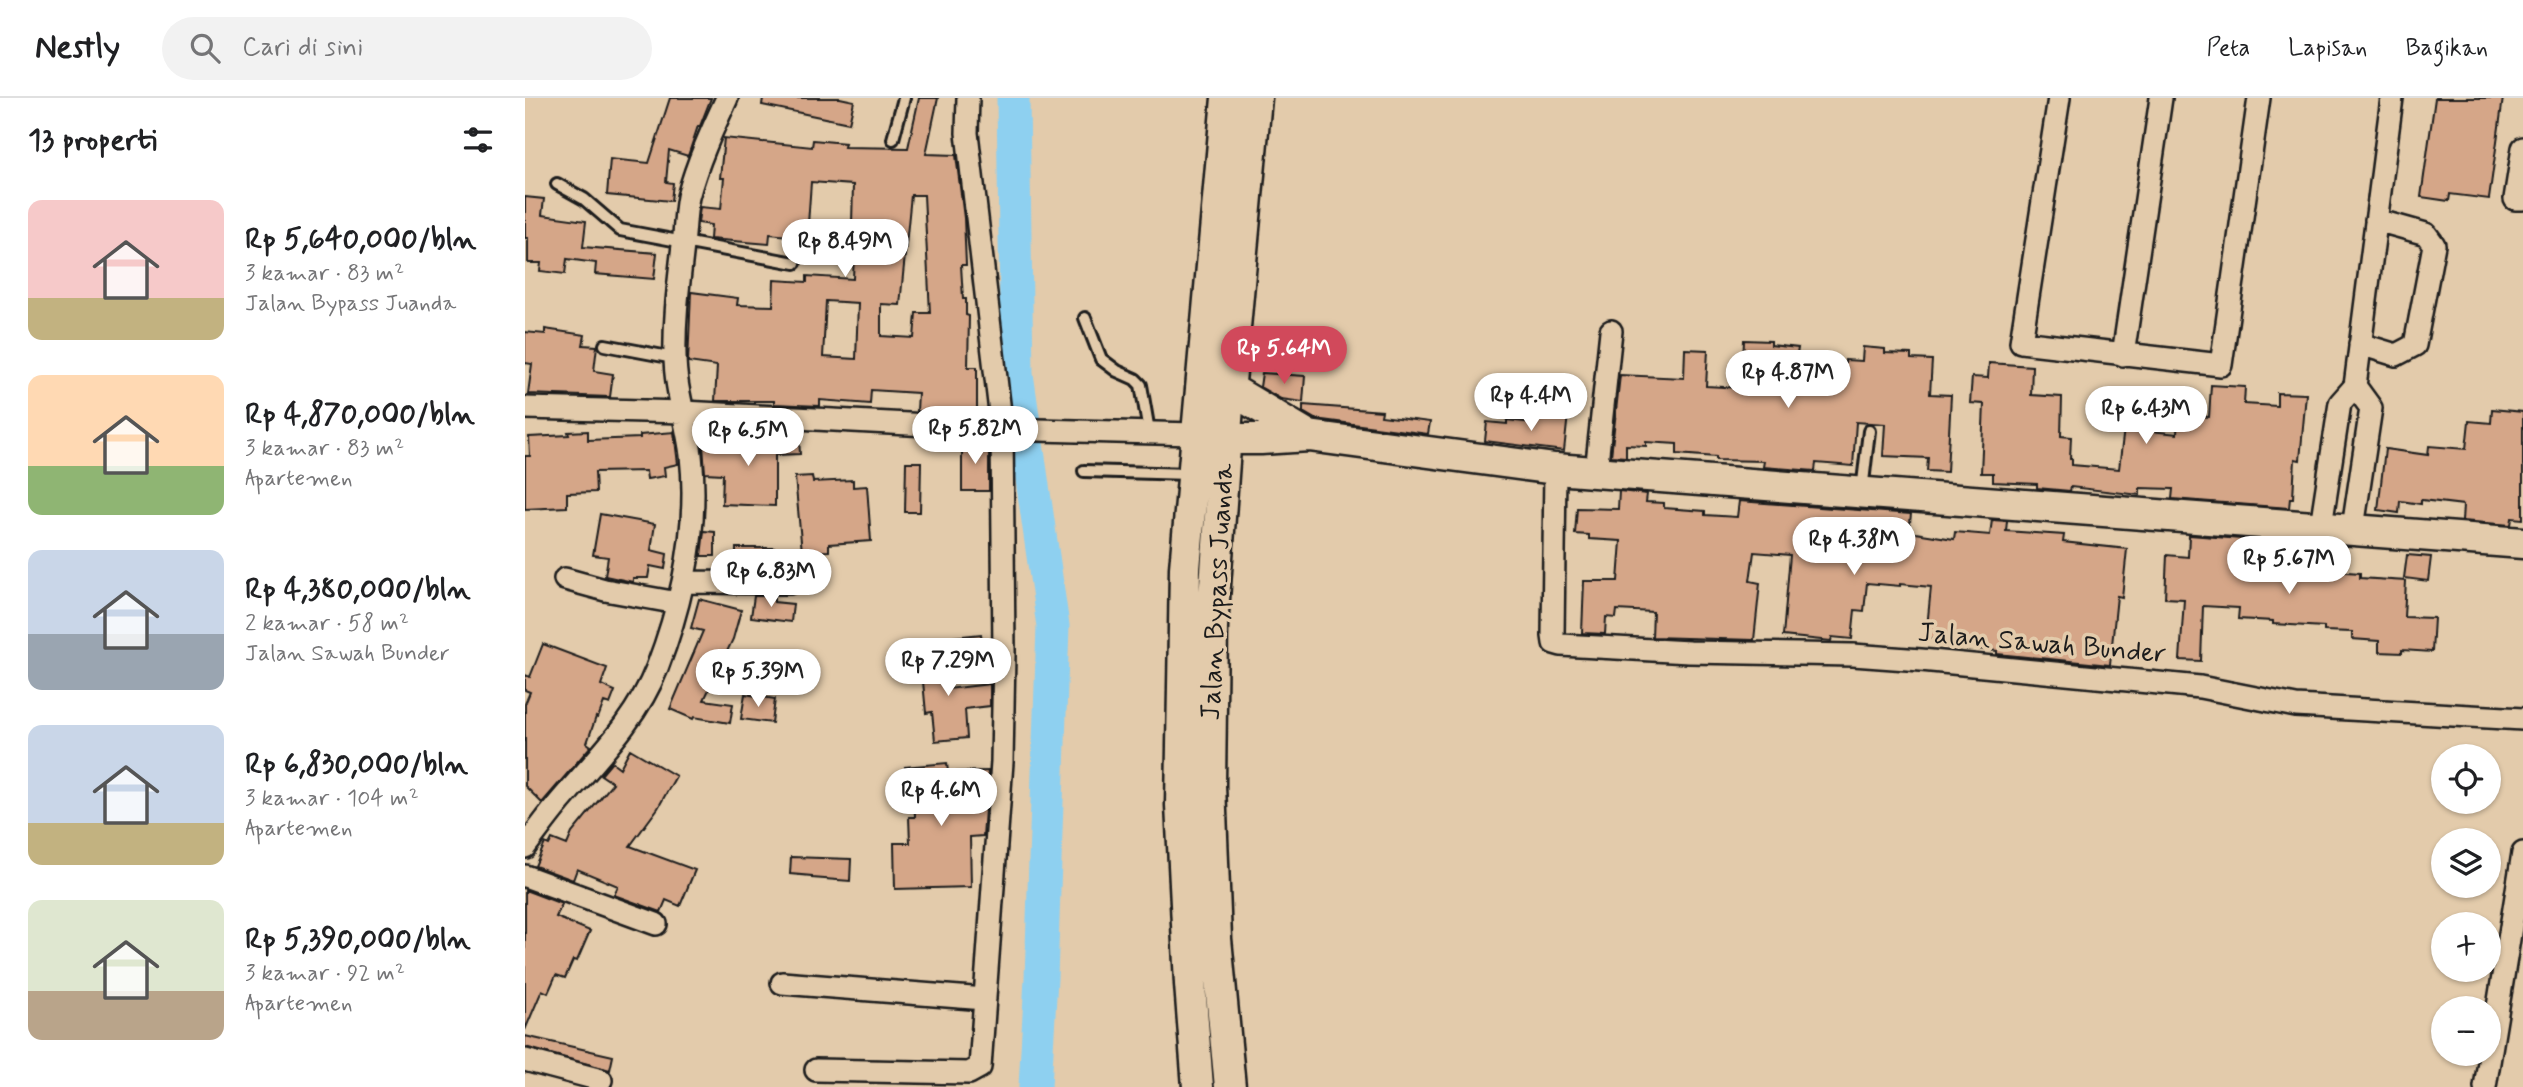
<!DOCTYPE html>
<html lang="id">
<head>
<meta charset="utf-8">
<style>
  :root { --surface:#fff; --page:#f2f2f2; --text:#202124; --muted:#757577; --line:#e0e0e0; --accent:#d1495b }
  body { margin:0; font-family:Mynerve,sans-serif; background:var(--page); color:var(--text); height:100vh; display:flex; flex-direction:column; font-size:26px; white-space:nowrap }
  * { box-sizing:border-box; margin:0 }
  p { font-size:23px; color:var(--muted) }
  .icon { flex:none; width:38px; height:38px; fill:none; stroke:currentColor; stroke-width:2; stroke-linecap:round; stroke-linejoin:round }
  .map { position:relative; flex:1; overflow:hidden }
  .details { display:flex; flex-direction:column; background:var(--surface); width:525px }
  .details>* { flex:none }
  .buttons { position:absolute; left:1906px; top:646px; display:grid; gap:14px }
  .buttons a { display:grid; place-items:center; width:70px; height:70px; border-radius:50%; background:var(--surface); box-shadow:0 2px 5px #0004; font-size:35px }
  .price { position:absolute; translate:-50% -60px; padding:0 16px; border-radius:24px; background:#fff; color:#222; font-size:23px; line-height:46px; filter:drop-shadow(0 2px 4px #0008) }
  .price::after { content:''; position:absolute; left:50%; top:42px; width:21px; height:16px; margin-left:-10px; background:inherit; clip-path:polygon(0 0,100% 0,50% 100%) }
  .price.selected { background:var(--accent); color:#fff }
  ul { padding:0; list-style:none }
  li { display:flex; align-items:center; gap:21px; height:175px; padding:0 28px }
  li span { display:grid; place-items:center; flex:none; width:196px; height:140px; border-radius:14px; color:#555 }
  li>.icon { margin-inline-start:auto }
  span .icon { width:84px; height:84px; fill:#fffc; stroke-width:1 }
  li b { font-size:30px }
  h2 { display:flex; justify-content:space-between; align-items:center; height:84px; padding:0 28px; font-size:30px }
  header { display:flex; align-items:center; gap:42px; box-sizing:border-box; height:98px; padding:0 35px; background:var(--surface); border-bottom:2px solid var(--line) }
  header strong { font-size:33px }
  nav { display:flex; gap:38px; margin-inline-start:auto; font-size:24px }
  .search { width:490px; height:63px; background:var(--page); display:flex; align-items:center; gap:18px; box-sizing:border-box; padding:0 24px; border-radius:38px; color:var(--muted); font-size:26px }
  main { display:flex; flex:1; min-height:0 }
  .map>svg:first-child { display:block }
</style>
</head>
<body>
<header>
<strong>Nestly</strong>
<div class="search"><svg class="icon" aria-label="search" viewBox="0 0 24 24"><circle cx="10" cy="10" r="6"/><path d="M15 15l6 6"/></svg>Cari di sini</div>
<nav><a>Peta</a><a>Lapisan</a><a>Bagikan</a></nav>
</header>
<main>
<section class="details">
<h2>13 properti<svg class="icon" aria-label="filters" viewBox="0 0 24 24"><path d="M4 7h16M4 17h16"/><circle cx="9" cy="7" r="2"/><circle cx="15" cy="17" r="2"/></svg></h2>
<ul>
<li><span style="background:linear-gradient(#f6c9c9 70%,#c2b280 0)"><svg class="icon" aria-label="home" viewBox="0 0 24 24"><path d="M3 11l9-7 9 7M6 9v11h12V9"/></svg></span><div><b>Rp 5,640,000/bln</b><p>3 kamar · 83 m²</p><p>Jalan Bypass Juanda</p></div></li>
<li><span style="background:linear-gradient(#ffd9b3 65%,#8fb573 0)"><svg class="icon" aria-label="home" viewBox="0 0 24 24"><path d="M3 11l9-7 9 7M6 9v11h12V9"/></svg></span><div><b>Rp 4,870,000/bln</b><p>3 kamar · 83 m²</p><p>Apartemen</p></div></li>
<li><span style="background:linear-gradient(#c9d6e8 60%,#9aa5b1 0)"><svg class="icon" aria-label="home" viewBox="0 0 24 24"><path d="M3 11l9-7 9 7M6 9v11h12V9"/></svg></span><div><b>Rp 4,380,000/bln</b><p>2 kamar · 58 m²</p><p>Jalan Sawah Bunder</p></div></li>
<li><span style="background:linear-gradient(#c9d6e8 70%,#c2b280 0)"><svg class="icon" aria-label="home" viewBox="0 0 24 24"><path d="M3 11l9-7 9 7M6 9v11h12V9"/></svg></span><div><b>Rp 6,830,000/bln</b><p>3 kamar · 104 m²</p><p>Apartemen</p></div></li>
<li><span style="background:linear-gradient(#dfe7d0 65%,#b9a48a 0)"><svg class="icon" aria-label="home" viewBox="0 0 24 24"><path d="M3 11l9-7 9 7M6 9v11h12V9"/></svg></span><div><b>Rp 5,390,000/bln</b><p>3 kamar · 92 m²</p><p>Apartemen</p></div></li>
</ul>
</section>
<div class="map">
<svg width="1998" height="989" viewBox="0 0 1998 989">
  <rect width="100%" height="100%" fill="#e3cbab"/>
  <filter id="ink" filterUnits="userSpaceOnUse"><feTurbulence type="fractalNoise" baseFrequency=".0143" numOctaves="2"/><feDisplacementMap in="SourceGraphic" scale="14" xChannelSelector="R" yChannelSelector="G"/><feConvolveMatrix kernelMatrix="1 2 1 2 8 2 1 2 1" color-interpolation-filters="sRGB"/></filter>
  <g filter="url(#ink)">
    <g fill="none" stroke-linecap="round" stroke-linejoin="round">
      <path stroke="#8ed0f0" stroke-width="33" d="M488,0L492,276L528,528L516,880L510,989"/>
    </g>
    <path fill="#d5a688" stroke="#1c1c1c" stroke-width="2" fill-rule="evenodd" d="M145,0H186L175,28H173L163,58L144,52L141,84L148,85L146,103L82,97L85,61L124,65Z
      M238,0H315L329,3L324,25L237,7Z
      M394,0H413L401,56L431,57L439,120L441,167H436L438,201H441V217L444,218L443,269H452V317L392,313L393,295L346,292L345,306L295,302V308L249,306V303H190L192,268L163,264L166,194L213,200L212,207L248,208L249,182L282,184V178L328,181L330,126H327L328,87L286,84L282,140L245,136L244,146L185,141L186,127L173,125L175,109L196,111L199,80H195L199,40L287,49L288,42L320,45L319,49L383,50ZM386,97H399L405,215H391L389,240L356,238V206L375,207ZM301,203L333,205L331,261L298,259Z
      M1910,0H1978L1964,101L1925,96L1924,103L1896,99Z
      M0,99L19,101L17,117L61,123L58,149L132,155L129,181L70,176L71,165L42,161L40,176L15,173L16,165H3V140H0Z
      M20,231L60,237L58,247L72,248L69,273L88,276L85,299L3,296L7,266L0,265V234L20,236Z
      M1219,242L1246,243V247L1273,250L1271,263L1320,268V262L1337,263L1338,249L1360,251V255L1386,256V261L1407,262L1405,296L1426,297L1422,374L1402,373L1403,360L1358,358L1360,326L1331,324L1328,368L1291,365L1290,373L1238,369L1239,363L1191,362V359L1152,356V346L1121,344V348L1101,347V359L1086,358L1095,277L1159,280L1160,251L1183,252L1181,288L1217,290Z
      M1464,265L1507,268L1506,297L1537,299L1536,338L1546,339L1545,361H1547V367L1594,371L1599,330L1652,336L1653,317L1684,319L1686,287L1720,289L1719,306L1752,308V295L1781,296L1775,362L1770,361L1768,400H1765L1764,410L1647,401L1648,391L1615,390V397L1546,389L1545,393L1512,390V386L1468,384V375H1456L1459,306L1445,305L1447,279L1463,280Z
      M737,275L780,278L778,304L756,301L735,289Z
      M778,307L857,313L856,318L905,324L903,336L790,321L778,314Z
      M1967,311L1998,314V421L1987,420L1986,427L1937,423L1938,407L1896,402V406L1875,403L1874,415L1853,412L1860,351L1903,357L1904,348L1941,351L1944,323L1966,325Z
      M1027,315L1043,316L1039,353L960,343L962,324L982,326V322L1008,325L1009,319L1026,321Z
      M63,333V342L115,340V337L149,334L153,366L139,369L140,378L122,381L121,373L70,374L71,394L42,395V409L0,411V358H5L4,339L44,337L43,334Z
      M205,336L225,337L224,343L274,340L275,356L250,357V408L197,406L198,376L180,375L178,347L204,349Z
      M437,342L464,343V393H437Z
      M381,364H396L395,414H380Z
      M287,378L288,384L328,382V389L342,388L346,443L304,446V453L277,454L270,379Z
      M1094,393L1122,396L1121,404L1139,405V410L1180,413V417L1212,419L1214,403L1386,416L1384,434L1429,441L1430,434L1465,437L1467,422L1482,423L1481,433L1539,437L1538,444L1602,451L1597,499L1592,498L1585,567L1472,556V553L1454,551L1455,545L1401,540L1406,489L1375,486V488L1342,485L1339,513L1330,512L1327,541L1307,539L1306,543L1258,538L1265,457L1229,454L1225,483L1235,485L1229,542L1127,539L1128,514L1092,512L1091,520L1081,519L1080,536L1057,535L1059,483H1093L1096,443L1064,441V437L1050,436L1052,410L1093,411Z
      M75,416L130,426L126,452L142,456L140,471L125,468L123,480H108V484L80,478L83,459L68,457Z
      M179,433L190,434V458H176Z
      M1664,437L1730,442L1729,461L1774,463L1775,460L1790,461V454L1810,455L1809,473L1835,475V480L1881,483L1879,519L1909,520L1907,554L1877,552V555L1854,554V543L1827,541V534L1799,533V529L1748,526V523L1713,521L1714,510L1678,508L1676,563L1655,562L1659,501L1640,500L1642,457L1663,459Z
      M211,450H249V472L211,471Z
      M1882,457L1906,459L1903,483L1879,480Z
      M229,498H249V504L268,506L266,524L226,519Z
      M174,501L216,512L208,541L179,602L208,606L205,625L169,619L168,621L145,611L178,533L166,530Z
      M456,536L458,551L420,555L419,540Z
      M18,546L82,570L76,587L90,593L85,606L79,604L73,620L71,619L62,645L66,648L17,705L0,688V606L5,594L0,592V577L5,579Z
      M420,555L423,591L465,586V608L440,611L442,640L410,643L407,614L401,615L397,573L388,574L386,559Z
      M220,596L250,601L247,625L216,621Z
      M105,651L151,678L133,710L105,748L170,772L155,808L141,802L136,814L89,797L93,788L52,771L48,782L10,768L20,745L24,747L27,741L42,747L47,735L88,685L76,677L87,664L95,670Z
      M422,665L423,674L463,673L458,738L445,739L446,789L370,791L369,745H385L384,719H390L389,688L382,689L380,669Z
      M266,759L326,761L325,783L287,780V778L265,776Z
      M0,792L37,806L31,819L65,833L52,863L48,862L40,880L31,877L23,895L17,892L0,932Z
      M0,938L88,958L85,972L0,949Z"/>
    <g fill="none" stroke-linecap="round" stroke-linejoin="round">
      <defs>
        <path id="lane" d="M368,41L379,0
          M32,86L59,101L95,132L270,165
          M560,220L576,261L592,273L610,281L616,287L624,333
          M80,247L149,260
          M559,373L665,376
          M1337,393L1344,333"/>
        <path id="street" d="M1534,0L1496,244L1696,267L1734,0
          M1998,50L1990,101H1998
          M1835,246L1871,257L1890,247L1909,147L1901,136L1851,122
          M1598,257L1636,0
          M0,310L159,314L477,331L670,336
          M1030,371L1028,538L1029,545L1036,547L1164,554L1328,557L1396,562L1675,589L1771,608L1998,621
          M1071,374L1086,233
          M1796,428L1815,305L1830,288L1867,0
          M1828,430L1846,310L1830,288
          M40,481L80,492L153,505
          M159,484L264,485
          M0,749C13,732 25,715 39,699C74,658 112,621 132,570C158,502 174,430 166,357C162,323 150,292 150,258C149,220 154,184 158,147C160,131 160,114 163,99C172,65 187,32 202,0
          M0,778L131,826
          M257,885L460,901
          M0,962L76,982
          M291,972L444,975L455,969L477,664L479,555L477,331L442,35L443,0
          M1960,989L1998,755"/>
        <path id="secondary" d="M705,291L784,338
          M670,336L701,341H736L784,338L1030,371L1998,445
          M673,989L665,886L656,707L660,470L702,0
          M705,989L691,841L685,687L687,529L704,295L731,0"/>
      </defs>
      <use href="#lane" stroke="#1c1c1c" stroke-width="16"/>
      <use href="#street" stroke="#1c1c1c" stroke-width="26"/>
      <use href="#secondary" stroke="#1c1c1c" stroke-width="35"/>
      <use href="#lane" stroke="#e3cbab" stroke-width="10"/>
      <use href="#street" stroke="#e3cbab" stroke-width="21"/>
      <use href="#secondary" stroke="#e3cbab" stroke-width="30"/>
    </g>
  </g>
  <g text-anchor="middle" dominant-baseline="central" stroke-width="7" stroke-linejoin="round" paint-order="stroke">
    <g font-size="28" fill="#1c1c1c" stroke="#e3cbab">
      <text transform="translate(693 494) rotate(-87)">Jalan Bypass Juanda</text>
      <text transform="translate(1517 546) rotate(5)">Jalan Sawah Bunder</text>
    </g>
  </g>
</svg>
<div class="buttons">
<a><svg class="icon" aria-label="locate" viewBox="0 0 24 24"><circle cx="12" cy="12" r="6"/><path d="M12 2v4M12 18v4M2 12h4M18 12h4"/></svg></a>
<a><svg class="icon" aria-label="layers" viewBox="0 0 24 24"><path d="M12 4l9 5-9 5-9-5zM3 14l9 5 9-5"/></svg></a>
<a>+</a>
<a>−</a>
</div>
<b class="price" style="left:320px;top:181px">Rp 8.49M</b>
<b class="price selected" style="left:759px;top:288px">Rp 5.64M</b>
<b class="price" style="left:1263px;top:312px">Rp 4.87M</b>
<b class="price" style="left:1006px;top:335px">Rp 4.4M</b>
<b class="price" style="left:1621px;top:348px">Rp 6.43M</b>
<b class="price" style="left:450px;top:368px">Rp 5.82M</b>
<b class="price" style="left:223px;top:370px">Rp 6.5M</b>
<b class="price" style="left:1329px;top:479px">Rp 4.38M</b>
<b class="price" style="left:1764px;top:498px">Rp 5.67M</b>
<b class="price" style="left:246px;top:511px">Rp 6.83M</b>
<b class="price" style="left:423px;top:600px">Rp 7.29M</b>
<b class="price" style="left:233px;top:611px">Rp 5.39M</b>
<b class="price" style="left:416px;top:730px">Rp 4.6M</b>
</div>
</main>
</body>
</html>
